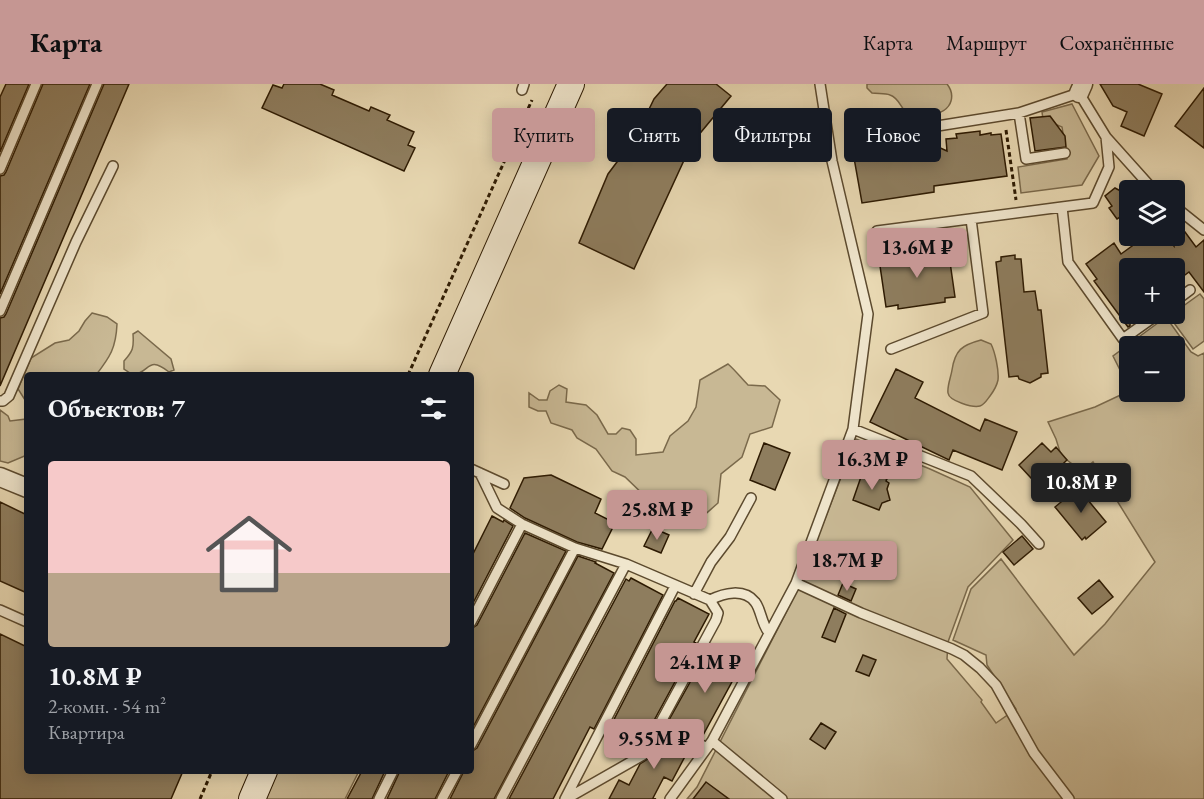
<!DOCTYPE html>
<html lang="ru">
<head>
<meta charset="utf-8">
<style>
  :root { --surface:#171b24; --page:#242831; --text:#f1f3f6; --muted:#9ea1a6; --accent:#c59692 }
  body { margin:0; font-family:"EB Garamond",serif; background:var(--page); color:var(--text); height:100vh; display:flex; flex-direction:column; font-size:22px; white-space:nowrap }
  * { box-sizing:border-box; margin:0 }
  p { font-size:20px; color:var(--muted) }
  .icon { flex:none; width:33px; height:33px; fill:none; stroke:currentColor; stroke-width:2; stroke-linecap:round; stroke-linejoin:round }
  .map { position:relative; flex:1; overflow:hidden }
  .panel { position:absolute; left:24px; top:288px; width:450px; height:402px; display:flex; flex-direction:column; background:var(--surface); border-radius:6px; box-shadow:0 3px 15px #0003 }
  .panel>* { flex:none }
  .banner { position:absolute; left:492px; top:24px; width:570px; height:54px; display:flex; gap:12px }
  .buttons { position:absolute; left:1119px; top:96px; display:grid; gap:12px }
  .buttons a { display:grid; place-items:center; width:66px; height:66px; border-radius:6px; background:var(--surface); box-shadow:0 3px 15px #0003; font-size:30px }
  .price { position:absolute; translate:-50% -51px; padding:0 14px; border-radius:6px; background:var(--accent); color:#111; font-size:20px; line-height:39px; filter:drop-shadow(0 2px 3px #0008) }
  .price::after { content:''; position:absolute; left:50%; top:36px; width:18px; height:14px; margin-left:-9px; background:inherit; clip-path:polygon(0 0,100% 0,50% 100%) }
  .price.selected { background:#222; color:#fff }
  ul { padding:0; list-style:none }
  li { display:grid; align-content:center; gap:12px; height:318px; padding:0 24px }
  li span { display:grid; place-items:center; height:186px; border-radius:6px; color:#555 }
  li>.icon { margin-inline-start:auto }
  span .icon { width:108px; height:108px; fill:#fffc; stroke-width:1 }
  li b { font-size:26px }
  h2 { display:flex; justify-content:space-between; align-items:center; height:72px; padding:0 24px; font-size:26px }
  .pill { padding:0 21px; border-radius:6px; background:var(--surface); box-shadow:0 3px 15px #0003; font-size:21px; line-height:54px }
  .pill.selected { background:var(--accent); color:#111 }
  header { display:flex; align-items:center; gap:36px; box-sizing:border-box; height:84px; padding:0 30px; background:var(--accent); color:#111 }
  header strong { font-size:28px }
  nav { display:flex; gap:33px; margin-inline-start:auto; font-size:21px }
  .map>svg:first-child { display:block }
</style>
</head>
<body>
<header>
<strong>Карта</strong>
<nav><a>Карта</a><a>Маршрут</a><a>Сохранённые</a></nav>
</header>
<div class="map">
<svg width="1204" height="715" viewBox="0 0 1204 715">
  <rect width="100%" height="100%" fill="#e8d8b2"/>
  <filter id="stains"><feTurbulence type="fractalNoise" baseFrequency=".00333" numOctaves="4"/><feColorMatrix values="0 0 0 0 .2 0 0 0 0 .09 0 0 0 0 .02 0 0 0 .5 -.17"/></filter>
  <radialGradient id="worn" r=".72"><stop offset=".6" stop-color="#630" stop-opacity="0"/><stop offset="1" stop-color="#630" stop-opacity=".3"/></radialGradient>
  <path fill="#c8b894" stroke="#7a694b" stroke-width="1.5" d="M867,0H947C951,5 953,10 951,17C947,32 917,37 906,28C900,23 899,14 890,11C885,9 878,10 872,9L867,4Z
    M1072,20L1099,72L1082,101L1021,109L1018,83L1067,75L1062,43L1043,35L1042,28Z
    M1200,210L1204,215V257L1193,265L1169,232L1174,230L1175,228Z
    M92,229L107,233L117,240C116,264 110,273 96,291H27V371L8,379L0,377V326L8,332L10,337L26,335L27,319L18,305L31,274L55,259L69,256L79,247L85,237Z
    M1166,233L1191,268L1198,272L1204,269V715H687L697,703L796,509L856,355L930,385L970,403L1013,456L968,503L948,558L947,575L982,616L981,618L996,639L1016,625L987,581L986,571L953,556L971,505L1001,475L1074,571L1105,540L1155,478L1093,378L1078,391L1076,383L1063,373L1060,368L1056,355L1048,338L1095,323L1129,307L1174,308V262H1130L1129,304L1113,272Z
    M138,247L171,275L174,286L169,288C147,271 151,288 133,291L124,285V277C133,267 134,264 133,250Z
    M981,256L991,260C995,268 999,286 998,296C997,301 993,308 990,312C987,316 984,321 980,322C973,324 949,317 948,309C947,302 951,293 952,286C955,266 962,261 981,256Z
    M728,280C736,287 741,294 748,301L765,302L780,316L772,343L750,350L742,373L721,390L718,419L701,434L679,424L648,415L625,393L612,387L596,365L577,354L572,346L551,339L546,327H538L529,323V309L539,316H547L550,307L559,301L567,305L566,318L586,321L597,331L608,350H616L622,344L630,346L636,355V371L663,368L670,352L688,337L696,323L700,296Z
    M278,687H359L345,715H265Z"/>
  <path fill="#8e7d5e" stroke="#2d1a02" stroke-width="1.5" d="M6,0H29L0,68V13Z
    M43,0H90L0,210V92L4,91L6,88Z
    M104,0H129L0,302V234L4,233L6,230Z
    M284,0H320L334,6L332,11L369,27L371,23L390,31L387,36L414,48L408,61L415,64L404,87L262,24L273,1L282,4Z
    M667,0H716L731,12L692,59L634,185L579,159L608,90L635,54L654,15Z
    M1100,0H1138L1162,10L1144,52L1121,42L1127,28L1113,22Z
    M1204,4V64L1175,42Z
    M1050,32L1065,52L1066,63L1035,67L1030,34Z
    M980,47V51L991,49V51L1001,50L1007,92L934,102V108L862,119L854,74L862,73L861,70L871,68V64L894,61V64L905,62V66L936,62L947,67L946,55L957,54L956,50Z
    M1115,104L1130,112V127L1117,135L1109,124L1112,122L1105,112Z
    M1185,148L1196,163L1204,156V208L1189,188L1174,199V184H1130V242L1128,243L1094,197L1097,195L1086,180L1114,159L1121,170L1146,152H1166L1174,162V156Z
    M948,164L955,213L945,214V218L898,225V221L886,223L879,175Z
    M1015,171V175H1021L1024,208L1035,207L1038,226H1041L1048,289L1041,290V293L1030,299L1019,295L1018,292L1009,293L996,178L1001,177V173Z
    M896,285L923,298L915,314L980,347L985,335L1017,348L1002,386L953,366L949,376L870,338Z
    M764,359L790,369L775,406L750,396Z
    M1042,359L1051,368L1056,363L1067,376L1042,400L1034,392L1031,394L1019,381Z
    M869,388L887,395L886,397L889,399L887,405L890,416L882,419L879,426L853,416L862,390L868,392Z
    M551,391L601,415L595,429L615,439L602,465L577,458L525,434L510,424L524,394Z
    M1078,404L1106,438L1086,455L1085,453L1082,456L1055,423Z
    M0,418L27,431V509L0,497Z
    M492,432L503,438L504,436L513,442L471,523V474Z
    M653,444L669,451L661,469L644,462Z
    M525,449L566,467L471,647V545L477,541Z
    M1022,452L1033,465L1014,481L1003,468Z
    M578,472L596,478L595,479L614,489L494,715H450L464,687H471V668L477,664Z
    M631,494L663,511L594,645L590,643L553,715H509L626,495L629,497Z
    M1099,496L1113,513L1092,530L1078,514Z
    M843,499L856,505L851,517L838,511Z
    M678,514L709,530L694,558L696,559L638,666L636,667L606,651L675,517H676Z
    M834,524L846,530L835,558L822,553Z
    M0,550L27,563V687H183L171,715H0Z
    M708,566L740,583L702,653L669,636Z
    M863,571L876,576L869,592L856,587Z
    M821,639L836,648L825,665L810,655Z
    M663,648L690,663L672,697L664,693L653,714L656,715H609L619,696L629,701L640,680L649,674Z
    M362,687H385L372,715H347Z
    M400,687H449L435,715H387Z
    M706,698L729,715H693Z"/>
  <g fill="none" stroke-linecap="round" stroke-linejoin="round">
    <defs>
      <path id="lane" d="M522,6L524,0
        M1019,29L1026,75L1065,69
        M1106,53L1149,101L1156,106
        M856,55L1019,29L1079,9L1106,53L1109,83L1093,119L1062,123L1068,178L1123,255L1158,230
        M0,85L36,0
        M1174,122L1204,146
        M877,147L1062,123
        M1174,218L1190,206
        M0,227L97,0
        M891,265L983,229L971,135
        M0,317H3L9,312L76,158L113,82
        M853,345L971,392L1021,440L1039,460
        M471,385L504,400
        M480,389L497,424L522,440L575,464L626,480L710,516L718,529L716,536L643,671L566,715
        M796,499L861,529L952,565L964,571L980,584L996,601L1034,669L1069,715
        M694,510L711,478L730,453L751,414
        M710,516C724,509 744,504 755,518C761,525 761,539 769,549
        M0,526L27,538
        M471,538L522,440
        M660,639L707,664
        M471,661L575,464
        M379,715L393,687
        M442,715L457,687
        M501,715L626,480
        M565,715L675,502
        M670,715L712,657
        M782,715L712,657L796,499L853,345L868,230L832,77L820,0"/>
      <path id="street" d="M1079,9L1083,0
        M0,393L27,404"/>
      <path id="secondary" d="M442,291L571,0
        M252,715L264,687"/>
    </defs>
    <use href="#lane" stroke="#5c4a2e" stroke-width="12"/>
    <use href="#street" stroke="#5c4a2e" stroke-width="21"/>
    <use href="#secondary" stroke="#2d1a02" stroke-width="28"/>
    <path stroke="#2d1a02" stroke-width="3" stroke-dasharray="4.5 3" stroke-linecap="butt" d="M1006,46L1016,116
      M408,291L532,16
      M200,715L212,687"/>
    <use href="#lane" stroke="#f0e6cd" stroke-width="9"/>
    <use href="#street" stroke="#f0e6cd" stroke-width="18"/>
    <use href="#secondary" stroke="#f0e6cd" stroke-width="26"/>
  </g>
  <rect width="100%" height="100%" filter="url(#stains)"/>
  <rect width="100%" height="100%" fill="url(#worn)"/>
</svg>
<div class="buttons">
<a><svg class="icon" aria-label="layers" viewBox="0 0 24 24"><path d="M12 4l9 5-9 5-9-5zM3 14l9 5 9-5"/></svg></a>
<a>+</a>
<a>−</a>
</div>
<b class="price" style="left:917px;top:195px">13.6M ₽</b>
<b class="price" style="left:872px;top:407px">16.3M ₽</b>
<b class="price selected" style="left:1081px;top:430px">10.8M ₽</b>
<b class="price" style="left:657px;top:457px">25.8M ₽</b>
<b class="price" style="left:847px;top:508px">18.7M ₽</b>
<b class="price" style="left:705px;top:610px">24.1M ₽</b>
<b class="price" style="left:654px;top:686px">9.55M ₽</b>
<div class="banner">
<a class="pill selected">Купить</a>
<a class="pill">Снять</a>
<a class="pill">Фильтры</a>
<a class="pill">Новое</a>
</div>
<section class="panel">
<h2>Объектов: 7<svg class="icon" aria-label="filters" viewBox="0 0 24 24"><path d="M4 7h16M4 17h16"/><circle cx="9" cy="7" r="2"/><circle cx="15" cy="17" r="2"/></svg></h2>
<ul>
<li><span style="background:linear-gradient(#f6c9c9 60%,#b9a48a 0)"><svg class="icon" aria-label="home" viewBox="0 0 24 24"><path d="M3 11l9-7 9 7M6 9v11h12V9"/></svg></span><div><b>10.8M ₽</b><p>2-комн. · 54 m²</p><p>Квартира</p></div></li>
</ul>
</section>
</div>
</body>
</html>
